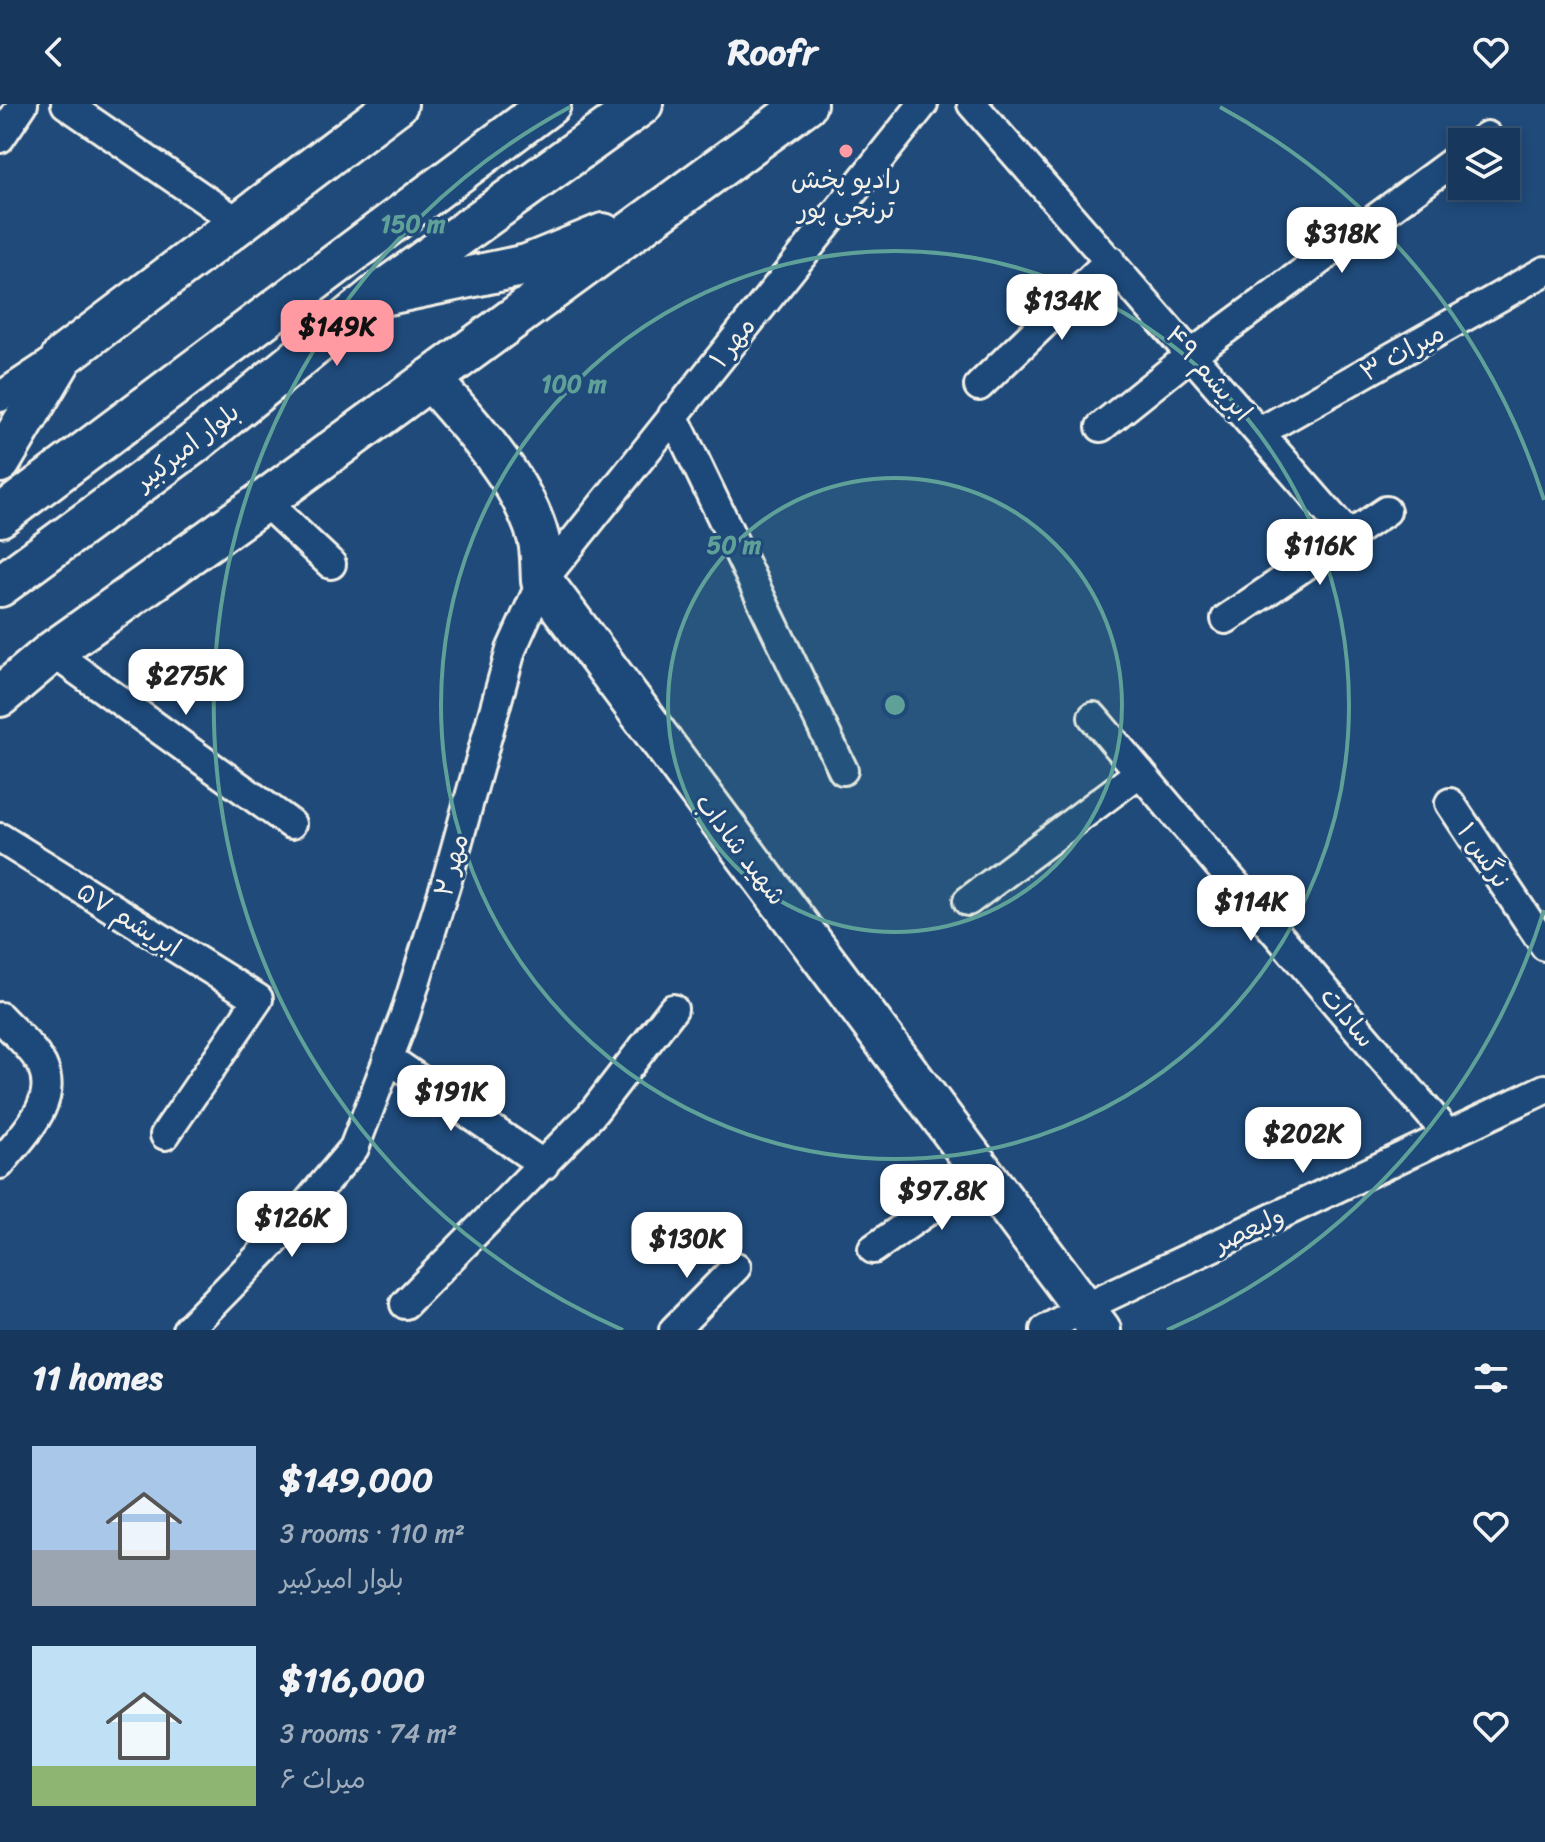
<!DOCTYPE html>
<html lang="en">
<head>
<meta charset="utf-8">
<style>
  :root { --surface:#17385c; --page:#244365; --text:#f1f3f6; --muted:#9eacbb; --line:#365272; --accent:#ff9aa2 }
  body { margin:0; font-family:Sriracha,"Playpen Sans Arabic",sans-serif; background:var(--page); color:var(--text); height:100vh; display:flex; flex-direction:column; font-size:30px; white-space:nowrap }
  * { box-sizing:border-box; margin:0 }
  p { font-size:26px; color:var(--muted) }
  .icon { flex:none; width:44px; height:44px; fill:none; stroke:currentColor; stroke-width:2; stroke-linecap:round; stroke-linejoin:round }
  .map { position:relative; height:1226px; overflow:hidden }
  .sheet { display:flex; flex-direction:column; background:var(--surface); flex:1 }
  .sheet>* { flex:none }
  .controls { position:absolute; left:1448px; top:24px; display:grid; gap:16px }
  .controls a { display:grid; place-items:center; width:72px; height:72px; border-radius:0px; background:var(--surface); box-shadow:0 4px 12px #0003,0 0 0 2px var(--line); font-size:40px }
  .price { position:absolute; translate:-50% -68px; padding:0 18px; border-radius:16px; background:#fff; color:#222; font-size:26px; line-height:52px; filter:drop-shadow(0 2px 4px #0008) }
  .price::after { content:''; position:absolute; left:50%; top:48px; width:24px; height:18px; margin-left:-12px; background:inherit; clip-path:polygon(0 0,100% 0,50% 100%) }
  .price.on { background:var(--accent); color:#111 }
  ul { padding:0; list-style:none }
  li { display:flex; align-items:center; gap:24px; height:200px; padding:0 32px }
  li span { display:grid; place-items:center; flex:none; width:224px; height:160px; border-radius:0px; color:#555 }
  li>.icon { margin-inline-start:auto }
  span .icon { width:96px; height:96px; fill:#fffc; stroke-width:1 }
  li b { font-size:34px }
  h2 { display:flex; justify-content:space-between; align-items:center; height:96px; padding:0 32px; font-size:34px }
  header { display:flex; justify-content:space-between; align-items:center; height:104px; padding:0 32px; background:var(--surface); font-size:36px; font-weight:700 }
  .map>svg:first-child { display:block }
</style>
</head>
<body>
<header><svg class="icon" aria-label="back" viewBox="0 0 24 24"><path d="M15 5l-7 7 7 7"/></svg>Roofr<svg class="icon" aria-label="heart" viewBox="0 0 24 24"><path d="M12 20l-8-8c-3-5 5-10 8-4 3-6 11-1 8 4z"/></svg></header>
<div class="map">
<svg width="1545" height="1226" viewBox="0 0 1545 1226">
  <rect width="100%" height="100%" fill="#1f4a7a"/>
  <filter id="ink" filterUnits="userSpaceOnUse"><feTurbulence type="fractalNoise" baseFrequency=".0125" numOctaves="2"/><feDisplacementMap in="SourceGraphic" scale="16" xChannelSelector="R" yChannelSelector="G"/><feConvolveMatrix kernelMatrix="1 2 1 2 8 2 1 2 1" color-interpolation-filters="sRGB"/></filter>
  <g filter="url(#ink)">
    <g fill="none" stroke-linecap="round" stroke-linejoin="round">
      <defs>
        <path id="street" d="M66,0L239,119
          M972,0L1349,432
          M0,34L23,0
          M1479,38L1487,32
          M979,282L1110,156
          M0,293L56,256
          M673,311L843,666
          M1101,323L1192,250L1462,51
          M1260,328L1545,167
          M264,397L331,460
          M1226,515L1386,407
          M52,548L291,720
          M1093,613L1448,1031
          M1450,699L1545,842
          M0,734L258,895L165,1031
          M968,797L1140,668
          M0,913C13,927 33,944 42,961C60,999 21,1032 0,1060
          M388,954L544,1061
          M873,1145L981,1069
          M405,1200L591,1011L673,905
          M187,1226L283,1128L354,1044L405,911L449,769L511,546L542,477L923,0
          M674,1226L736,1163
          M1045,1226L1083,1204L1545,985"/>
        <path id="secondary" d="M388,190L527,161L603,130
          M430,275C469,320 522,375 538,433C542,446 541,463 542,477L1100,1226
          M0,358L63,252L397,0
          M0,412L550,0
          M0,482L193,340L373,194L642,0
          M0,592L52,548L264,397L806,0"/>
      </defs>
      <use href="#street" stroke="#f4f1e8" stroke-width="34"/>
      <use href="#secondary" stroke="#f4f1e8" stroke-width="46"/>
      <use href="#street" stroke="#1f4a7a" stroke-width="28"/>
      <use href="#secondary" stroke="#1f4a7a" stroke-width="40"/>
    </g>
  </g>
  <circle cx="895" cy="601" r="227" fill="#5fa199" fill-opacity=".12"/>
  <g fill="none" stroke="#5fa199" stroke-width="4">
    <circle cx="895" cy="601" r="227"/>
    <circle cx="895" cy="601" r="454"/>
    <path d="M1544 806A681 681 0 0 1 1167 1226M623 1226A681 681 0 0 1 570 3M1220 3A681 681 0 0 1 1544 396"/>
  </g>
  <circle fill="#ff9aa2" stroke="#1f4a7a" stroke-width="3" cx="846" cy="47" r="8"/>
  <g text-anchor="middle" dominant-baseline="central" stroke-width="6" stroke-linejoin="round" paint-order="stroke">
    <g font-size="26" fill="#f4f1e8" stroke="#1f4a7a">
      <text x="846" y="75">رادیو پخش<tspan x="846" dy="30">ترنجی پور</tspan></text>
    </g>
    <g font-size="26" fill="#f4f1e8" stroke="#1f4a7a">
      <text transform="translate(732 238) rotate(-52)">مهر ۱</text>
      <text transform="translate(1402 248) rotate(-29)">میراث ۳</text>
      <text transform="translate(1209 269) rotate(49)">ابریشم ۴۹</text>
      <text transform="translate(187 342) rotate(-38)">بلوار امیرکبیر</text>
      <text transform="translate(741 745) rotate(53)">شهید شاداب</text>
      <text transform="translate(1484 751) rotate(56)">نرگس ۱</text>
      <text transform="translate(451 761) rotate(-74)">مهر ۲</text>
      <text transform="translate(129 815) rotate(32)">ابریشم ۵۷</text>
      <text transform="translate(1348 913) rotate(50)">سادات</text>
      <text transform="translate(1249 1125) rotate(-25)">ولیعصر</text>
    </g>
  </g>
  <circle cx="895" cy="601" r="12" fill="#5fa199" stroke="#1f4a7a" stroke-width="4"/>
  <g font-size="24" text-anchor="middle" font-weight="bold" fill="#5fa199" stroke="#1f4a7a" stroke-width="6" stroke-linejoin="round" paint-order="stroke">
    <text x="413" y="128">150 m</text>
    <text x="574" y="288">100 m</text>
    <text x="734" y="449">50 m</text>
  </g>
</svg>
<div class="controls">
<a><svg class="icon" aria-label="layers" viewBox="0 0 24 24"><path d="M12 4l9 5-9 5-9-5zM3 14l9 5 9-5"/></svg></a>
</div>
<b class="price" style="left:1342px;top:171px">$318K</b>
<b class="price" style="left:1062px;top:238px">$134K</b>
<b class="price on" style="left:337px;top:264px">$149K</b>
<b class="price" style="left:1320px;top:483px">$116K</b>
<b class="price" style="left:186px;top:613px">$275K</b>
<b class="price" style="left:1251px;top:839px">$114K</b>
<b class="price" style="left:451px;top:1029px">$191K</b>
<b class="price" style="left:1303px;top:1071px">$202K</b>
<b class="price" style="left:942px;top:1128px">$97.8K</b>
<b class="price" style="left:292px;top:1155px">$126K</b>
<b class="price" style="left:687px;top:1176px">$130K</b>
</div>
<section class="sheet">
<h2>11 homes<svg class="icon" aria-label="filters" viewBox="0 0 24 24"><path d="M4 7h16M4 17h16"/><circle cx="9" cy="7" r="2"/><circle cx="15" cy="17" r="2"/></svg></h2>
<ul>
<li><span style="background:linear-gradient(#a9c7e8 65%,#9aa5b1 0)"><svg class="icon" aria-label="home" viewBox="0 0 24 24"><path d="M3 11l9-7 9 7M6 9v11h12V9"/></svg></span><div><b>$149,000</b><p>3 rooms · 110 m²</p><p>بلوار امیرکبیر</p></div><svg class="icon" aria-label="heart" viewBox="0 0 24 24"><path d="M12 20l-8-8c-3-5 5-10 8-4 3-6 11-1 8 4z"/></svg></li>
<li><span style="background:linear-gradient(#bfe0f5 75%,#8fb573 0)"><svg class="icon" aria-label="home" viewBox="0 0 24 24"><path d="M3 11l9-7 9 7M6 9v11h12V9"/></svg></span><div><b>$116,000</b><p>3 rooms · 74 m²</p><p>میراث ۶</p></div><svg class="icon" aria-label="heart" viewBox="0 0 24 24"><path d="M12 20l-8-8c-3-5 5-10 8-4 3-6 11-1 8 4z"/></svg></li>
</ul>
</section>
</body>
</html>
